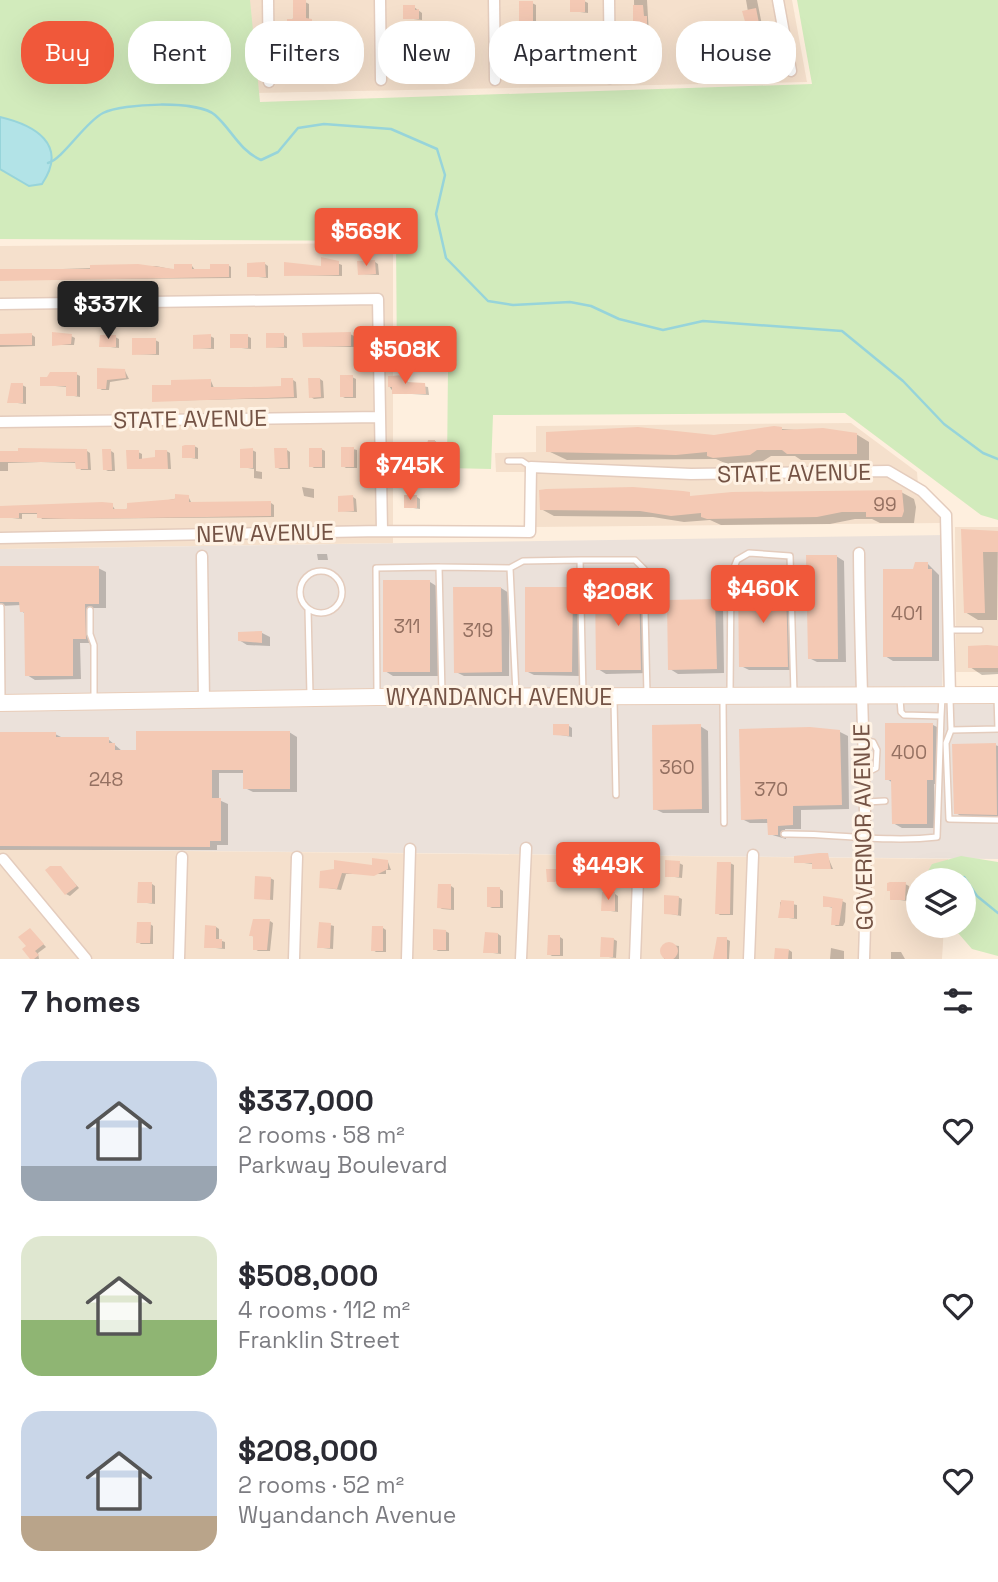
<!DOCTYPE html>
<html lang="en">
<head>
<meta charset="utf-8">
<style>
  :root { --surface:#fff; --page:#f7f7f7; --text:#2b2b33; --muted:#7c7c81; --accent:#f0583a }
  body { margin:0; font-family:"Space Grotesk",sans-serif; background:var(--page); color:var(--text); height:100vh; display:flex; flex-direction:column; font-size:26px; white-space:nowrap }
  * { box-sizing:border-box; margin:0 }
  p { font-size:23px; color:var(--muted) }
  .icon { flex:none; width:38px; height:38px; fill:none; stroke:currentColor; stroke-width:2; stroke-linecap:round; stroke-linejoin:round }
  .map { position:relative; height:959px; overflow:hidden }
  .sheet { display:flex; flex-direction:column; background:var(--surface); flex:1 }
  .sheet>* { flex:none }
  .hud { position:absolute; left:21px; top:21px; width:957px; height:63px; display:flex; gap:14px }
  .fabs { position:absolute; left:906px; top:868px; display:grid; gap:14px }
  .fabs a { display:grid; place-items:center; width:70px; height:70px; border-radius:50%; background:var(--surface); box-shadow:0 7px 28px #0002; font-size:35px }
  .price { position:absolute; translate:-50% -60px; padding:0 16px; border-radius:7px; background:var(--accent); color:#fff; font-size:23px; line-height:46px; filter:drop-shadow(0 2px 4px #0008) }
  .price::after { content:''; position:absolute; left:50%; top:42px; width:21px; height:16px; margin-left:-10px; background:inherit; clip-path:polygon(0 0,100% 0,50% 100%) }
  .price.active { background:#222; color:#fff }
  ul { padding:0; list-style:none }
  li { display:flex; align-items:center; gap:21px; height:175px; padding:0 21px }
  li span { display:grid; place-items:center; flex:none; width:196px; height:140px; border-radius:21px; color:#555 }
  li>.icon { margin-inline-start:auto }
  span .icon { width:84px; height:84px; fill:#fffc; stroke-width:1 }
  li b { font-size:30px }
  h2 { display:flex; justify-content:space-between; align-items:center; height:84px; padding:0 21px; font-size:30px }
  .chip { padding:0 24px; border-radius:28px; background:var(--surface); box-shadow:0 7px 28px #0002; font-size:24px; line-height:63px }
  .chip.active { background:var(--accent); color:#fff }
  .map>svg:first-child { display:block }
</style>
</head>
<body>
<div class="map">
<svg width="998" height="959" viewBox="0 0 998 959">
  <rect width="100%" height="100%" fill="#feefde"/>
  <path fill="#f5e0cc" d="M0,0H792L807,82L0,98Z
    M393,243V543L0,549V246Z
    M851,423L917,472L919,497L938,513L942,523L536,527L535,472H496L495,453L536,452V426Z
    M955,527H998V672H956Z
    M0,849L948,859L947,880H919V926H944L942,959H0Z"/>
  <path fill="#ebe1da" d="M946,535L942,695H998V859L0,849V549Z"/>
  <path fill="#d2ebbc" d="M0,0H250L260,102L812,84L797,0H998V520L981,515L845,413L493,415L491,469L447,468L448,366L397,363L396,241L0,239Z
    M961,856L998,862V956L972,949L952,926H964V880H929L928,871L932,864Z"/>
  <path fill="#b2e3e7" stroke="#97d4da" stroke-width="2" d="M0,117C34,125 69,144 42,184L29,186L0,169Z"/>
  <path fill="#0003" d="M634,0H647L650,52L657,54V63H652V69L635,67Z
    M746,0H757L770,65L755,69L751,67L754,47Z
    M584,1L588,3V13L572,11Z
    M305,2L309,4V20L315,22V27L288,25Z
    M532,3L536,5V24H524L521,23Z
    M414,7L422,13V20L405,18Z
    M532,42L536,44L535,63H526L522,61Z
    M585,45L588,47L587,72H580L576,70Z
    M323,258L342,265V276L286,275L323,268Z
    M375,262L378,264L379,275L360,274Z
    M265,264L268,266V278L249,276Z
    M228,265L231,267V278L0,280V271L156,266L175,270L192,266L195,270H212Z
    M350,334L354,336V347L304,346Z
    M0,335H32L35,337V346L0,347Z
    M284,335L287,337V348L268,347Z
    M71,336L75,338L74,345H53Z
    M210,336L214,338V349L195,348Z
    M247,336L251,338V349L232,347Z
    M115,337L119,339V348L101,346Z
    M155,340L159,342V355L134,354Z
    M99,369L125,371L129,379L110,382L109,390H102L99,388Z
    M76,374L80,376V397L68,395V387L42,385Z
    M352,377L356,379V398H345L341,396Z
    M405,377L409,384L428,387L429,395L394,393L389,386Z
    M320,379L323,381L324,398L314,399L311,397Z
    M293,380L296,382L297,398L154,401L173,387L211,381L214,388L283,387Z
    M22,385L26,387V404L9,402Z
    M782,429L856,434L869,442V460H801L795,456H771L763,461L727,464L716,459L567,460L548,451Z
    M435,441L440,445V463H413L407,460Z
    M194,446L198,448V459L184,457Z
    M321,449L325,451V468H314L311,466Z
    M353,449L357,450V468H346L343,466Z
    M252,450L256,452V471L262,472V479L254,478V469L242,467Z
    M287,450L290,452V469H280L276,467Z
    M87,451L90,453L91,470H81L77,463L41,462L8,463V471H0V453Z
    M111,451L114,453L115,471H108L104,469Z
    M166,451L170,453L171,469L128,468L138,452L142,454V461L156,459Z
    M302,487L314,489V498L304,496Z
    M633,489L707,498L901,492L914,499L916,507L914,523H880L872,519H855L830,524L721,525L710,520L684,522L653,517L554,516L541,509Z
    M188,496L192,504L271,503L274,505V517L42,519L39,514H22V519L2,517V507L112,505L116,511Z
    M353,497L356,499L357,512L340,511Z
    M417,497L420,499V509L406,507Z
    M963,530L998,532L997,620H978L965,612Z
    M317,554H327L328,560H318Z
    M836,556L844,561L846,662H817L809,658Z
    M927,563L939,575V661H893L885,656Z
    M0,568H98L106,572V608H93V643H80L81,679L35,680L27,675L26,614L21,611V605L0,606Z
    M430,582L438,587V676H393L385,671Z
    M785,584L793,588L795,670H749L741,666Z
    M639,587L647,592L649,673L606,674L598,669Z
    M501,588L509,593V676H464L456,672Z
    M572,589L580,593V676L534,675L526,671Z
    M715,601L723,605L724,673L678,674L670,669Z
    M262,633L270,637V646L247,645L239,640Z
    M998,648V674L982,675L970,667Z
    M933,725L941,729V784H934L935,828H902L893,823V783L887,779Z
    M569,726L572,728V737L555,734Z
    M700,726L708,731L709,813H663L655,809Z
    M289,732L297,737V792H253L245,788V773H219V800L228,804V845H217V850H0V734H55L63,738L108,739L122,751H138Z
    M840,732L848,736L849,809L801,810V829H785L786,839L769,834V823H750L742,819Z
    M995,745L998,746V818H964L956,813Z
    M827,855L833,869H816L813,864L795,862Z
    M388,862L391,870H386V874H346L341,890L321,887L322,873L373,867Z
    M679,863L683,865L682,878L667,876Z
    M730,863L734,865L733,915H720L717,913Z
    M61,868L79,888L70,896L66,894Z
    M561,871L564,873L563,881H549Z
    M270,878L274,880L273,900L256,898Z
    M152,884L155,886V904L139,902Z
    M905,884L909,886L908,901L892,899V892Z
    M451,886L454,888V910L442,909L439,907Z
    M500,889L503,891V908H492L488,906Z
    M615,894L618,896V912L603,910Z
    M678,897L682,899L681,916L666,913Z
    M842,901L846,903L845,922L843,926H836L833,924V908L825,906Z
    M780,902L797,905V919L780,917Z
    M270,921L273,923L270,951H258L255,949V938L251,935Z
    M150,924L153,926V944H141L138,942Z
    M330,925L334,926L333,949L323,948L319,947Z
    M216,927L219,929V940L225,942V949L206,947Z
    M383,928L386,930V952H376L373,950Z
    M30,930L46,947L38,953L39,959H32L28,946Z
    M445,931L449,933V951H438L435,949Z
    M498,934L501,936V954L485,952Z
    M560,937L563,939V956H552L549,954Z
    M613,939L617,941L616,958L601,956Z
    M726,939L730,941L729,959H715Z
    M664,944L679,946V959H664Z
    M831,948L844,951V959H830Z
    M789,950L792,952V959H776Z
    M891,952H901L905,959H891Z"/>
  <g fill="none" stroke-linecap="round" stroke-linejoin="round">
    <path stroke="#97d4da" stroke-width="2.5" d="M48,163C63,159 85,122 103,113C123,103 198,100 215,115C232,130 239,150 261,160L278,152L298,128L324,124L391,129L437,149L445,175L436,214L446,258L488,301L513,305L570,302L591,306L619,319L663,330L703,321L842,331L903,381L944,424L983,453L998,459
      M964,877L977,896L998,913"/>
  </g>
  <path fill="#f4c9b4" d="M293,0H306V18L312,19V26H287V19H293Z
    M570,0H585V12H570Z
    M519,1H533V23L519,24Z
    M403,5H415V10L419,9V19H403Z
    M633,5H643L644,16H647V50H654V62H649V68H633Z
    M756,8L767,64L750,68L745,47L752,46L742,11Z
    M521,40H533L532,62H521Z
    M572,43H585L584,71H575Z
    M321,257L339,261V275L284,276V262L321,266Z
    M375,260L376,274L358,275L357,261Z
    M265,262L266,277H247V263Z
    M138,264L174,269V264H192V269H210V264H229V277L0,281V269H90V265Z
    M52,332L72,334L71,344L52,346Z
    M351,332V346L303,347L302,333Z
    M32,333V345H0V334Z
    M266,333H284V347L266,348Z
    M211,334V348L193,349V335Z
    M230,334H248V348H230Z
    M100,335H116V347H99Z
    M132,338H156V354L132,355Z
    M97,368L125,369L126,378L107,380L106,389H97Z
    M50,372H77V396H66V386H40V377H47Z
    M340,375H353V397H340Z
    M406,375V382L425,383L426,394H392V387H388V376Z
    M281,378H293L294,397L152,402V385H171V380L211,379V387H251L281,386Z
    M308,378H320L321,397L309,398Z
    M11,383H23V403H7Z
    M774,426L782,427V430L823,428L857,433V454H787L782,450H757L750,455L713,458L707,456V452L676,455L546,452V432L638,427L714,435Z
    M428,440H435V461H405V443L427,444Z
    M185,445H195V458H182V446Z
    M341,447H354V467H341Z
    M18,448L87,449L88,469H76L75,462H0V451H18Z
    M253,448V468H240V449Z
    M274,448H287L288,468H275Z
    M309,448H322V467H309Z
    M102,449H111L112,470H103Z
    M126,450H139V459L155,457V450H167L168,469H127Z
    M633,487L683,491L690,492V496L732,492L902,490L904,511L902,517H866V512H842L817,517L707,519L701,517V513L671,516L640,511L540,510L539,490L546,489Z
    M175,494L189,495V502L271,501V516L71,519L37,518V513H19V518H0V506L102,502L113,503V509H127V503L175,499Z
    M353,495L354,511L338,512V496Z
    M404,495H417V508H404Z
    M961,529L998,531V552H983L985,613H964Z
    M806,555H837L838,659H808Z
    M915,562H928V569H932V657H883V569H913Z
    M0,566H99V604H85L86,639H73V676H25L24,612H20L19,602H0Z
    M383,580H430V672H383Z
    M738,582H786L788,667H739Z
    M639,585L641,670H596L595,586Z
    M453,587H501L502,672L454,673Z
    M525,587H573L572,672H525Z
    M715,599L717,669L668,670L667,600Z
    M262,631V643L238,641V632Z
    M987,645L998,646V668H968V646Z
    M885,723H933V780H927V824H892L891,780H885Z
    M553,724H569V736L553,735Z
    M701,724L702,809L653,810L652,725Z
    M810,727L840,730L842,805L793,806V825L778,826V835H768L767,819L741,820L739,729Z
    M136,731H290V789H243V770H212V798H221V841H210V847L0,846V732H56V737H109V743H115V750H136Z
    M996,743L997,815L954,814L952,744Z
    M819,853H828L831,869H812V863H794V856Z
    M372,858L388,860V869L374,876L342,873L337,889L319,888L320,871L334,869V860L372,865Z
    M665,860L680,861L679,877H665Z
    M717,862H731L730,914H715Z
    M50,866H61L77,886L65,895L45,870Z
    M546,869H562L561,877L555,882H547Z
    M255,876L271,877L270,900L254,899Z
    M138,882H152V903H137Z
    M890,882H906L905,900H890V891H887V883Z
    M438,884H451V909L437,908Z
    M487,887H500V907H487Z
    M602,892H615V911H601Z
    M664,895L679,896L678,915L664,914Z
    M823,896L843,899L839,925H831L832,907H823Z
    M781,900L794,901V918H778Z
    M253,919H270L267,950H253V936H249Z
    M137,922H151L150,943H136Z
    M319,922L331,923L330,948H317Z
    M205,925L216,926V939H222V948H204Z
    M372,926H383V951H371Z
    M30,928L44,944L35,951L39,955L34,959H30L22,949L26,946L18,937Z
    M433,929L446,930V950H433Z
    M485,932L498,933V953H483Z
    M548,935H560V955H547Z
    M601,937L614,938L613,957H600Z
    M717,937H727V959H713Z
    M660 951a9 9 0 1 1 18 0a9 9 0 1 1-18 0Z
    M775,948L789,949L788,959H774Z"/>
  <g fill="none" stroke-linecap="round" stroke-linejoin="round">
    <defs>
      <path id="lane" d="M508,461H522L531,467
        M580,560H635L644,569L647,694
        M439,567L510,568
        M300 592a21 21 0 1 1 42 0a21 21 0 1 1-42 0Z
        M1,607L2,699
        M308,609L310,695
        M90,610V634L94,645V698
        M948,630H980
        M730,692L731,575L737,560L749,553L790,556L794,693
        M377,694L376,568L439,567L442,694
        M516,694L510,568L523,561L580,560L583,695
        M900,699L901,712L904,715L941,716L942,697
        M950,699L951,730L998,729L997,697
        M614,700L616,795
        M723,700L724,823
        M951,730L946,743L949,819L998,820
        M862,741L873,742L877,750L876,768L864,774
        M866,802L885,801
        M784,834C835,833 885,843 937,837L941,716"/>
      <path id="street" d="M268,0L269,82
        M380,0L381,80
        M494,0L495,80
        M609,0L610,78
        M778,0L791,71
        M0,304L378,299L382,531
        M0,422L380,417
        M0,538L382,531L530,532L531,467L691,474L888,471L922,491L946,515L950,696
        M859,553C860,689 869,824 864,959
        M202,556L204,700
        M3,859L86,959
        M179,959L182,857
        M294,959L297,857
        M407,959L410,849
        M521,959L526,848
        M635,959L639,853
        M749,959L753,855"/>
      <path id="secondary" d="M0,703L377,697L998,695"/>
    </defs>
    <use href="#lane" stroke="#e4ccbd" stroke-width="8"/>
    <use href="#street" stroke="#e4ccbd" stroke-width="13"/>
    <use href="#secondary" stroke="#e9cdb9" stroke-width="18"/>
    <use href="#lane" stroke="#fff" stroke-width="5"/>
    <use href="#street" stroke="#fff" stroke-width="10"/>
    <use href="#secondary" stroke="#fff" stroke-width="16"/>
  </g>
  <g text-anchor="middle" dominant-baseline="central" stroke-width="6" stroke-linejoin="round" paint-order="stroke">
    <g font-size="19" fill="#947061">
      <text x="885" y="504">99</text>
      <text x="907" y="613">401</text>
      <text x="407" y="626">311</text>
      <text x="478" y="630">319</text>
      <text x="909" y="752">400</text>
      <text x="677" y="767">360</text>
      <text x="106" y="779">248</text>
      <text x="771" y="789">370</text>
    </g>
    <g font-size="23" fill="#745345" stroke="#fff3e5">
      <text transform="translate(190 419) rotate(-1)">STATE AVENUE</text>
      <text transform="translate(794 473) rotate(-1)">STATE AVENUE</text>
      <text transform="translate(265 533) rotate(-1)">NEW AVENUE</text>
      <text x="499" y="697">WYANDANCH AVENUE</text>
      <text transform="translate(863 827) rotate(-91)">GOVERNOR AVENUE</text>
    </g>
  </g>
</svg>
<div class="fabs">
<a><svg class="icon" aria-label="layers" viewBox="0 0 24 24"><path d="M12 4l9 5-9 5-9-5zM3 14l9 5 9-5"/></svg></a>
</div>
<b class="price" style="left:366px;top:268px">$569K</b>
<b class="price active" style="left:108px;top:341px">$337K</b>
<b class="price" style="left:405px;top:386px">$508K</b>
<b class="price" style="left:410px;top:502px">$745K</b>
<b class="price" style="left:763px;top:625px">$460K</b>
<b class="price" style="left:618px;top:628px">$208K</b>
<b class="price" style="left:608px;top:902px">$449K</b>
<div class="hud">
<a class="chip active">Buy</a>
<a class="chip">Rent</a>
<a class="chip">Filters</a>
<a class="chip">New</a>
<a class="chip">Apartment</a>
<a class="chip">House</a>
</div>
</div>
<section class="sheet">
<h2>7 homes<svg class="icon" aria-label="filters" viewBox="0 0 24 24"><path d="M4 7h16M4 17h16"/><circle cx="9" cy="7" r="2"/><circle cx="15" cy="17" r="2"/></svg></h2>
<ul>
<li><span style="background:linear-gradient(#c9d6e8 75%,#9aa5b1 0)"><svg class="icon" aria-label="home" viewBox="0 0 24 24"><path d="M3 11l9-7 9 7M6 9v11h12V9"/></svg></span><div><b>$337,000</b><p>2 rooms · 58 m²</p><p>Parkway Boulevard</p></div><svg class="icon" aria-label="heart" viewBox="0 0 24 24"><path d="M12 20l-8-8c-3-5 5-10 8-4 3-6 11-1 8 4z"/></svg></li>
<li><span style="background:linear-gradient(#dfe7d0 60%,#8fb573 0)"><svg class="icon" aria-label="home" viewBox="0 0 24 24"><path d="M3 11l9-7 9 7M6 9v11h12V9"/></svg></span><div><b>$508,000</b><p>4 rooms · 112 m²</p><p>Franklin Street</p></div><svg class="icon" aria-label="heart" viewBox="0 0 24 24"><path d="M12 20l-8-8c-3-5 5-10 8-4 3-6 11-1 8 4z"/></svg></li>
<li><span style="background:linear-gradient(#c9d6e8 75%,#b9a48a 0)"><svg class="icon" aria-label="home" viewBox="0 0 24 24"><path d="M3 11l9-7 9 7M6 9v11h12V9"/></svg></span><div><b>$208,000</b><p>2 rooms · 52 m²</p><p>Wyandanch Avenue</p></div><svg class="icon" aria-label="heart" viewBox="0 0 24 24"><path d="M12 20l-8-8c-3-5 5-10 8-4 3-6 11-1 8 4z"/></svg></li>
</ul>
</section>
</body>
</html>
